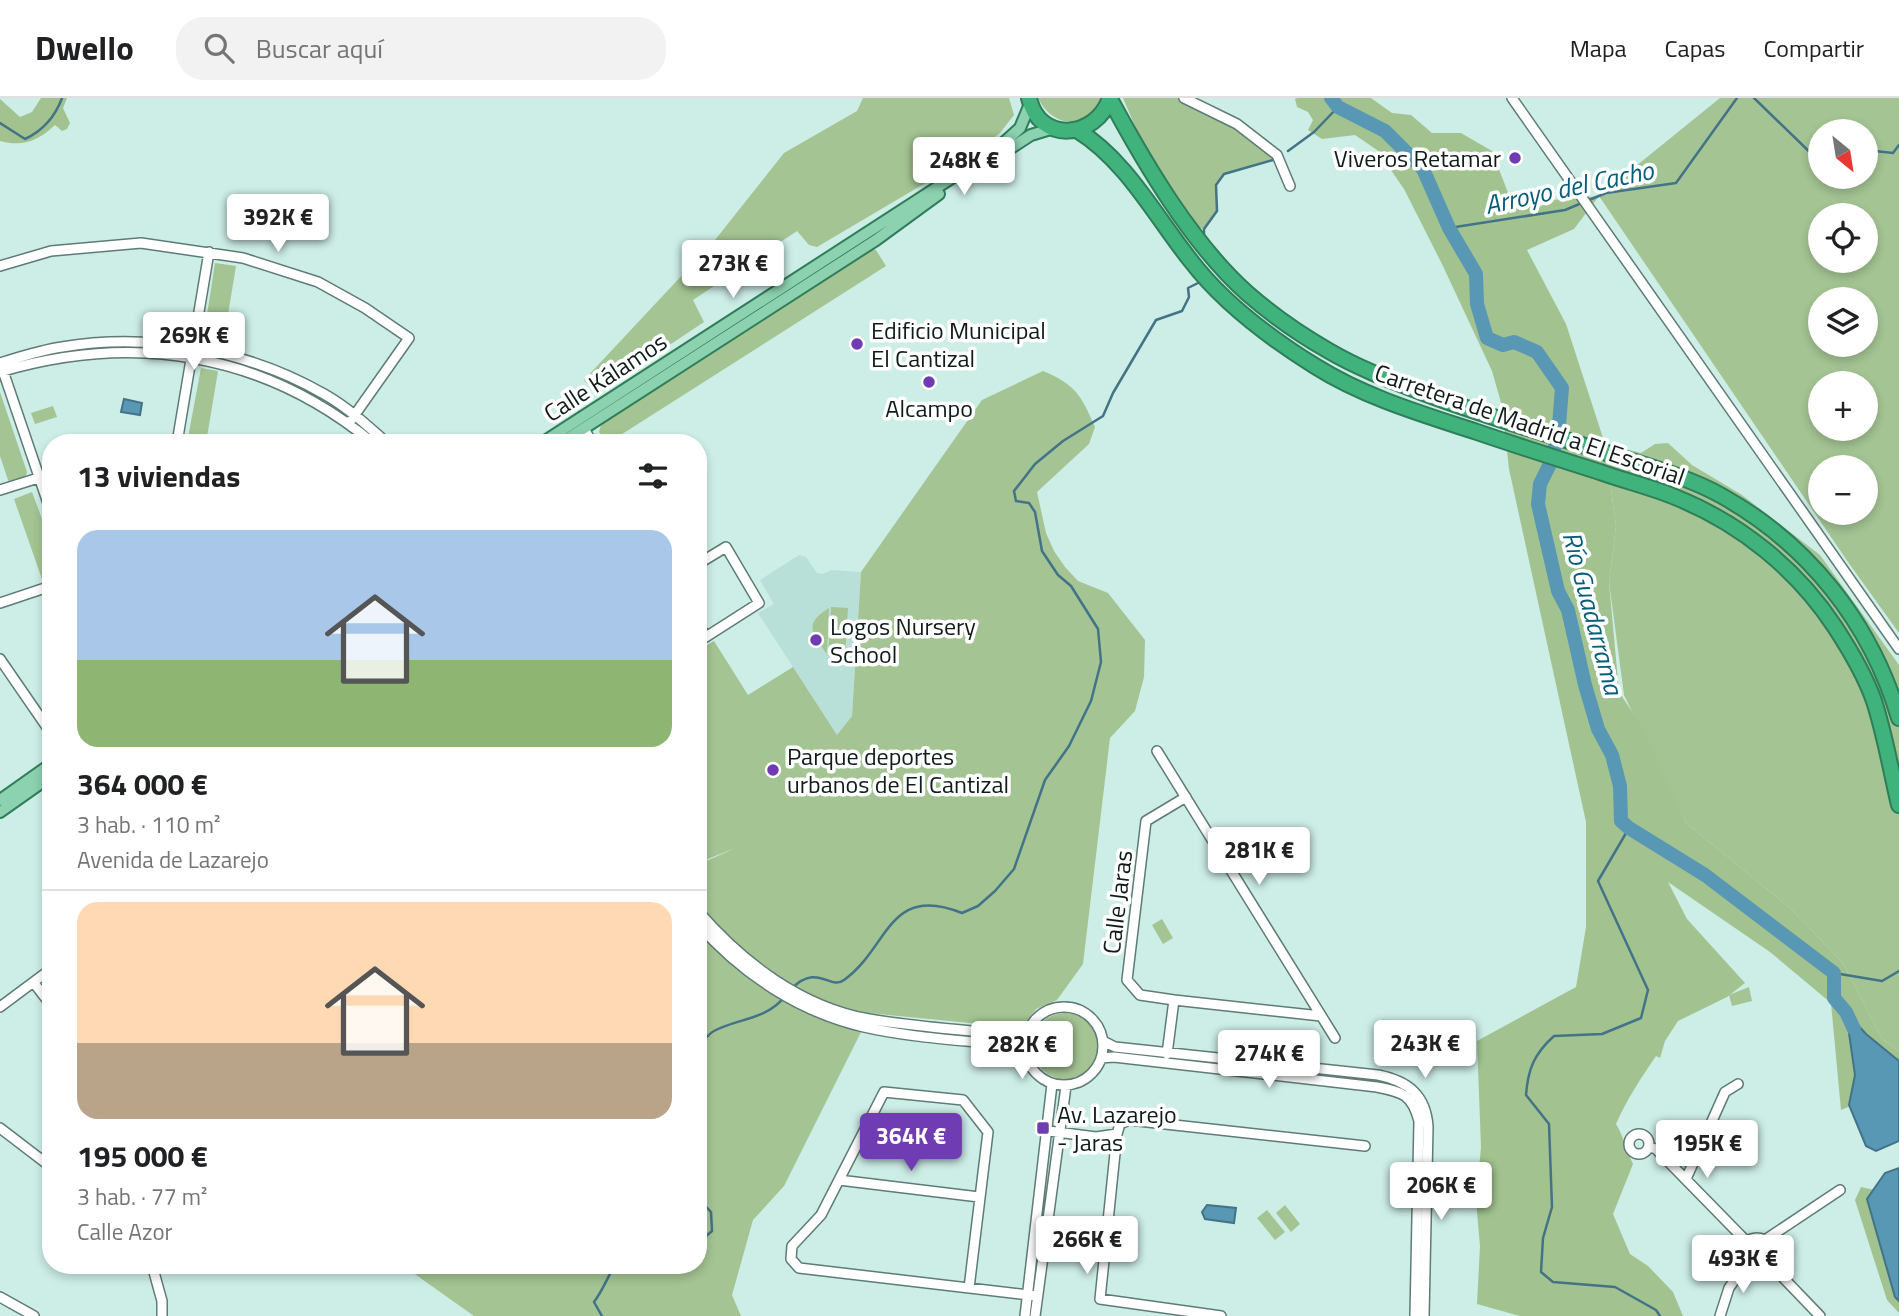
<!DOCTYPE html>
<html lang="es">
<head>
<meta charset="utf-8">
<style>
  :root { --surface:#fff; --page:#f2f2f2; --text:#202124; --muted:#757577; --line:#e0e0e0; --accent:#6f3cb3 }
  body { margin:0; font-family:"Titillium Web",sans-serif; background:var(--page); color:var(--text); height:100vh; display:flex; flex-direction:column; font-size:26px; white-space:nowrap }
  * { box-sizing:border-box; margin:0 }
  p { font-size:23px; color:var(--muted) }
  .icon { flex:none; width:38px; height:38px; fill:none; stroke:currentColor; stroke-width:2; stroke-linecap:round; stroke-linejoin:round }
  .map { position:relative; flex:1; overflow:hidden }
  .details { position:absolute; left:42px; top:336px; width:665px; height:840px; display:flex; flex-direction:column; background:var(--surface); border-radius:28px; box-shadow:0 4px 10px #0003 }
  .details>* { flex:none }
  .needle { width:46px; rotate:150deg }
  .controls { position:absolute; left:1808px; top:21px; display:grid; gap:14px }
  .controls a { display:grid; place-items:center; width:70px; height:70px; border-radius:50%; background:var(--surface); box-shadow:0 4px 10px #0003; font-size:35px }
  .price { position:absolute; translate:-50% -60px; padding:0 16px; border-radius:7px; background:#fff; color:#222; font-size:23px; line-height:46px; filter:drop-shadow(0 2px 4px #0008) }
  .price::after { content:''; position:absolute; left:50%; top:42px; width:21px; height:16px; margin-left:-10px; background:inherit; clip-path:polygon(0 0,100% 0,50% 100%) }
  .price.on { background:var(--accent); color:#fff }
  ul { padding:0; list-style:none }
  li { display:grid; align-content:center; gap:14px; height:371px; padding:0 35px }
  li+li { border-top:2px solid var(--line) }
  li span { display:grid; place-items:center; height:217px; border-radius:21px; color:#555 }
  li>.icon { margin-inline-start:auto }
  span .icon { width:126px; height:126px; fill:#fffc; stroke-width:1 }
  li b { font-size:30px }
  h2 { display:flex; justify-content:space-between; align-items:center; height:84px; padding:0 35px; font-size:30px }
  header { display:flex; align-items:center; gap:42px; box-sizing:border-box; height:98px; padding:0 35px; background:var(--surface); border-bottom:2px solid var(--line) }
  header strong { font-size:33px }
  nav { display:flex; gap:38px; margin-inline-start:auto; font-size:24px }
  .search { width:490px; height:63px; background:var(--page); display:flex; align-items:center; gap:18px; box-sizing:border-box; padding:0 24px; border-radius:28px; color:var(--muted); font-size:26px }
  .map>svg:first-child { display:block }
</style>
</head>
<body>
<header>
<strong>Dwello</strong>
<div class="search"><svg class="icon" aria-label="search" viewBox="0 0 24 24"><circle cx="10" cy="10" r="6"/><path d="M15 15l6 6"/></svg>Buscar aquí</div>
<nav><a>Mapa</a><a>Capas</a><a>Compartir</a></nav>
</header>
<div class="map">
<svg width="1899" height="1218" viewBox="0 0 1899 1218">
  <rect width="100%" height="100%" fill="#cdede7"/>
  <path fill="#b8e0d8" d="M799,457L806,459L817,475L823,476L831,472L861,474L852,618L837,637L758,515L774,506L760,482Z"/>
  <path fill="#a4c493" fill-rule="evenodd" d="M863,0H1009L1014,17L1000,35L961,64L817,149L809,147L797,133L693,202L704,224L596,296L584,282L715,142L784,55L857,13Z
    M1038,0H1101C1090,34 1052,30 1038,0Z
    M1123,0H1177L1239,28L1277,57L1273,62L1224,76L1216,87L1217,113L1204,131L1200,130L1144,49Z
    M1720,0H1899V535L1848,464L1599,98ZM1820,33H1866V79H1820ZM1820,117H1866V163H1820ZM1820,201H1866V247H1820ZM1820,285H1866V331H1820ZM1820,369H1866V415H1820Z
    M871,151L876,152L886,168L608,345L599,334L601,327Z
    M215,165L236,168L223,247L203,243Z
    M201,270L218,273L206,345H187Z
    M1043,273C1076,287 1081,297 1095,329L1089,346L1037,394L1046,435L1054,453L1065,469L1078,483L1108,495L1145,542L1144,579L1135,613L1110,640L1083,866L1057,902L1036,911L1021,930L868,915L866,924L784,1088L753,1122L732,1197L741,1218H474L402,1167H543L560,1173L572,1167H698V767L735,750L698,765V552L714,543L748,597L793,569L837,637L852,618L861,474L982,302Z
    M0,294L27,374L26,378L9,385L0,358Z
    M53,308L57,319L35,326L31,315Z
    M1668,345L1692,367L1742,397L1820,457L1899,567V953L1882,941L1843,865L1790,810L1686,725L1624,597L1609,484L1616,428L1605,346L1641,355L1655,346Z
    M32,394L51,445V482L43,484L14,401Z
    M831,509L848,510L845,559L828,558Z
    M829,510L827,556C812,535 803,526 829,510Z
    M1162,821L1173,840L1163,846L1152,827Z
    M1749,889L1752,903L1732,908L1729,897Z
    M1032 948a33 33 0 1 1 66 0a33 33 0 1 1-66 0Z
    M1285,1107L1300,1126L1291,1134L1276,1115Z
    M1267,1112L1285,1134L1275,1142L1257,1120Z"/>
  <path fill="#a2c390" d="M41,0H67L63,10L70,25L67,31L62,33L55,27C38,43 23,49 0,43V1L20,19L32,14Z
    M1297,0H1371L1392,15L1411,17L1432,35H1461L1492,53L1510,100L1538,110L1552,102L1599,98L1574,131L1527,152L1566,226L1605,346L1616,428L1609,484L1619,594L1643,630L1686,725L1790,810L1843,865L1882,941L1899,953V988L1841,1012L1831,905L1770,854L1668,784L1687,821L1745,885L1727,899L1678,923L1665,943L1660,960L1656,958C1641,980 1627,1001 1616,1026C1624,1039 1626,1052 1633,1066L1613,1116L1630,1156L1648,1168L1673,1194L1683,1218H1520L1477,1206L1480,1148L1476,1103L1481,1049L1477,943L1576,889L1586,829V724L1509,371L1502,308L1492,273L1442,166L1404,91L1377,52L1355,37L1322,41L1308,32L1313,22L1308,14L1297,9L1295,1Z
    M1899,1069V1215L1887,1202L1855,1102L1861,1089L1874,1092L1885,1075Z"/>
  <path fill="#5998b5" stroke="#437386" stroke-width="2" d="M124,301L142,305L140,317L121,314Z
    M1846,914L1866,936L1899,963V1043L1876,1053L1866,1048L1849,1007L1855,977Z
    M1899,1070V1203L1895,1199L1867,1101L1885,1075Z
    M1207,1107L1236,1110L1234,1125L1205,1121L1202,1114Z"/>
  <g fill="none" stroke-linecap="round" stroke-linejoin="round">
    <path stroke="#437386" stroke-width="2.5" d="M1754,0L1820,64
      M0,25L25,41C44,32 55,19 62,0
      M1866,52L1893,55L1899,47
      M1288,53L1314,34L1338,9
      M1449,130L1565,112L1606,95L1676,85L1737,0
      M1204,141V131L1217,113L1216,87L1224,76L1273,62
      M1629,730L1598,783L1648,892L1641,920L1602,936L1554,938C1534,956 1528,971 1526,997L1549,1026L1552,1109L1543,1140L1541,1174L1553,1184L1615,1189L1656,1212L1660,1218
      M1834,875L1882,883L1899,873
      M791,891C818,864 830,893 844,882C889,850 888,785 962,815L978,808L995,793L1014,771L1045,682L1069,648L1091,603L1101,564L1098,531L1071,488L1058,477L1042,453L1035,414L1029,405L1016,403L1014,393L1035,366L1063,343L1103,318L1113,295L1156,222L1182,213L1189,199L1188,190L1198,185L1199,182
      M698,949C703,944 708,936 714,933C738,920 767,922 785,898
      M698,1064L701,1069L698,1074
      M698,1100L711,1114L712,1133L698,1145
      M602,1218L594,1204C603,1192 607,1180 615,1167"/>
    <path stroke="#5998b5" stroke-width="14" d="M1331,0L1338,9L1385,33L1423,71L1449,130L1476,176L1477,206L1487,240L1503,247L1514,244L1537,254L1562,290L1559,327L1552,362L1540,386L1538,406L1558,493L1568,512L1585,587L1598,631L1612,657L1620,688L1621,723L1629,730L1705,777L1834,875V900L1846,914L1854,931"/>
    <defs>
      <path id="minor" d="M1184,0L1237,26L1277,57L1290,88
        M1512,0L1899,551
        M0,168L51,153L141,145L243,160L318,184L365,210L409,240L349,325
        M0,265C20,259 41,252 62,249C149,234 248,252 324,296C347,309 367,327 387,345
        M2,270L51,414
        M0,274C135,234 264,255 373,345
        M584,330L592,345
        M177,345L209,154
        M0,392L51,376
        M698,466L726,449L759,505L698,544
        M0,505L51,488
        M698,526L706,539
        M0,561L51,635
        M1157,653L1335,940
        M698,813C742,864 801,909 869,921C916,929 966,932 1014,937L1027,935
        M698,826C742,876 799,914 864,929C912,940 964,942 1013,948L1025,953
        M34,885L51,907
        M1174,902L1140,897L1127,882L1146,723L1186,699
        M1025 948a39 39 0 1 1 78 0a39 39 0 1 1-78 0Z
        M0,909L51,871
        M1103,943L1115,949L1378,977C1408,983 1426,997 1428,1029L1424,1218
        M1167,956L1174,902L1321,918
        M1101,960L1114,959L1377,989C1402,994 1412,996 1419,1023L1415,1218
        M0,1030L51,1069
        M1049,1033L1096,1039L1117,1036L1100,1201L1221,1218
        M1629 1046a10 10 0 1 1 20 0a10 10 0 1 1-20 0Z
        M1117,1036L1120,1026L1129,1022L1365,1048
        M1649,1049L1656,1051L1747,1144
        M1686,1081L1725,994L1738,986
        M839,1082L979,1099
        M1741 1156a16 16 0 1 1 32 0a16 16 0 1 1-32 0Z
        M1765,1142L1840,1092
        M1770,1166L1820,1218
        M152,1167L162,1203V1218
        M969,1190L988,1034L963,1002L884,994L821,1117L792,1148L791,1161L799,1170L1037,1198
        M0,1199L34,1218
        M1025,1218L1052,986
        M1035,1218L1066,988
        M1720,1218L1729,1190L1745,1167"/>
      <path id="major" d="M991,63L1031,37L1054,30
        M542,345L998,50L1020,30L1030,6
        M561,345L876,142L939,96
        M0,702L51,666
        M0,714L51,678"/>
      <path id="highway" d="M1029,0C1039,46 1096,41 1110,0
        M1110,1C1145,66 1192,146 1247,195C1272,217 1301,237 1329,253C1358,270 1390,282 1421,294C1484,318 1549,336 1613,357C1649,369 1688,379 1722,398C1808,446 1871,525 1899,620
        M1077,32C1127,63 1155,118 1191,163C1224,206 1270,240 1315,268C1364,299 1422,316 1477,334C1518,348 1559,361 1600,374C1625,383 1651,389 1675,399C1740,425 1797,471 1835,529C1850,552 1865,577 1874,603C1885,637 1891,673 1899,707"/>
    </defs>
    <use href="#minor" stroke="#5f7b76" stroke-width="12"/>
    <use href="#major" stroke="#2f7e59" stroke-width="14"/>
    <use href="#highway" stroke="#2f7e59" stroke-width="18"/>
    <use href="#minor" stroke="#fff" stroke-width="9"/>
    <use href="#major" stroke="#8cd1b0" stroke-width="10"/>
    <use href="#highway" stroke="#3fb37b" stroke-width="14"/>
  </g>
  <g fill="#6f3cb3" stroke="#fff" stroke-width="2.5">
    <circle cx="1515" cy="60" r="7"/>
    <circle cx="857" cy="246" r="7"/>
    <circle cx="929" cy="284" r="7"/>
    <circle cx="816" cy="542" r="7"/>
    <circle cx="773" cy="672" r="7"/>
    <rect x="1036" y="1023" width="14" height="14" rx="3.5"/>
  </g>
  <g text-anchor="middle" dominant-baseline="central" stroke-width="7" stroke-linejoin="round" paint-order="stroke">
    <g font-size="24" fill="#101c19" stroke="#fff" text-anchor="start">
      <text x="1501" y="60" text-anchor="end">Viveros Retamar</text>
      <text x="871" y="232">Edificio Municipal<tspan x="871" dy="28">El Cantizal</tspan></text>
      <text x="929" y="310" text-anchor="middle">Alcampo</text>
      <text x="830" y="528">Logos Nursery<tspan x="830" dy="28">School</tspan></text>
      <text x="787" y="658">Parque deportes<tspan x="787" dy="28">urbanos de El Cantizal</tspan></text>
      <text x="1057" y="1016">Av. Lazarejo<tspan x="1057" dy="28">- Jaras</tspan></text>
    </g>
    <g font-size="24" fill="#101c19" stroke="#fff">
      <text transform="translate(605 279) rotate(-33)">Calle Kálamos</text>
      <text transform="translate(1530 326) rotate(19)">Carretera de Madrid a El Escorial</text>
      <text transform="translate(1117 804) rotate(-83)">Calle Jaras</text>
    </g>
    <g font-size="26" font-style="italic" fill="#075e7b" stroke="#fff">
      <text transform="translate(1569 89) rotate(-12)">Arroyo del Cacho</text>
      <text transform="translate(1593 515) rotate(75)">Río Guadarrama</text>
    </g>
  </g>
</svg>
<div class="controls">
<a><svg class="needle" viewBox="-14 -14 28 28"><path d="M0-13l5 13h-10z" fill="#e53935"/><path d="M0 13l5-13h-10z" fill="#757577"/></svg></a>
<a><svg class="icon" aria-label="locate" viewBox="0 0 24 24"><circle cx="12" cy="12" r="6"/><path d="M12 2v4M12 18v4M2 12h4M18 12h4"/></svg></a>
<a><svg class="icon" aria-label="layers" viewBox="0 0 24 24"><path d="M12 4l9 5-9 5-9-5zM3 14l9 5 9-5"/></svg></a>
<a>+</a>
<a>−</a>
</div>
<b class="price" style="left:964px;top:99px">248K €</b>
<b class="price" style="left:278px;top:156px">392K €</b>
<b class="price" style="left:733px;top:202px">273K €</b>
<b class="price" style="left:194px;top:274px">269K €</b>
<b class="price" style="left:1259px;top:789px">281K €</b>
<b class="price" style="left:1425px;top:982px">243K €</b>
<b class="price" style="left:1022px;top:983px">282K €</b>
<b class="price" style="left:1269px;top:992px">274K €</b>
<b class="price on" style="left:911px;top:1075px">364K €</b>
<b class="price" style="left:1707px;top:1082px">195K €</b>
<b class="price" style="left:1441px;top:1124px">206K €</b>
<b class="price" style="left:1087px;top:1178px">266K €</b>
<b class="price" style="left:1743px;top:1197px">493K €</b>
<section class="details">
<h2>13 viviendas<svg class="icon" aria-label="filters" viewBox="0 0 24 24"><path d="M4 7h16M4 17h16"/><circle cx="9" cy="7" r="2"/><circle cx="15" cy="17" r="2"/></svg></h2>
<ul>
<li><span style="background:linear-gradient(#a9c7e8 60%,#8fb573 0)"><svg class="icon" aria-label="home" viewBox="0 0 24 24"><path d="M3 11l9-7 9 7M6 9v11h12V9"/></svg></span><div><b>364 000 €</b><p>3 hab. · 110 m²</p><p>Avenida de Lazarejo</p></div></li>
<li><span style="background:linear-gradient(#ffd9b3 65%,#b9a48a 0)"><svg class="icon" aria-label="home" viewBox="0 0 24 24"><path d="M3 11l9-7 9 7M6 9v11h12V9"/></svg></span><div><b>195 000 €</b><p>3 hab. · 77 m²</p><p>Calle Azor</p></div></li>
</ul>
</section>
</div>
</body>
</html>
